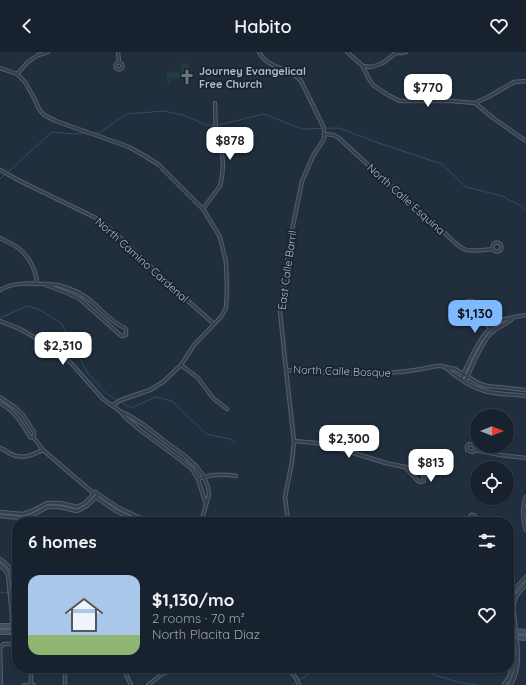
<!DOCTYPE html>
<html lang="en">
<head>
<meta charset="utf-8">
<style>
  :root { --surface:#18222e; --page:#252f3a; --text:#f1f3f6; --muted:#9fa4aa; --line:#363f4a; --accent:#7eb8ff }
  body { margin:0; font-family:Quicksand,sans-serif; background:var(--page); color:var(--text); height:100vh; display:flex; flex-direction:column; font-size:15px; white-space:nowrap }
  * { box-sizing:border-box; margin:0 }
  p { font-size:13px; color:var(--muted) }
  .icon { flex:none; width:22px; height:22px; fill:none; stroke:currentColor; stroke-width:2; stroke-linecap:round; stroke-linejoin:round }
  .map { position:relative; flex:1; overflow:hidden }
  .sheet { position:absolute; left:12px; top:465px; width:502px; height:156px; display:flex; flex-direction:column; background:var(--surface); border-radius:16px; box-shadow:0 1px 3px #0004,0 0 0 1px var(--line) }
  .sheet>* { flex:none }
  .needle { width:26px; rotate:90deg }
  .buttons { position:absolute; left:470px; top:357px; display:grid; gap:8px }
  .buttons a { display:grid; place-items:center; width:44px; height:44px; border-radius:50%; background:var(--surface); box-shadow:0 1px 3px #0004,0 0 0 1px var(--line); font-size:20px }
  .price { position:absolute; translate:-50% -34px; padding:0 9px; border-radius:8px; background:#fff; color:#222; font-size:13px; line-height:26px; filter:drop-shadow(0 1px 2px #0008) }
  .price::after { content:''; position:absolute; left:50%; top:24px; width:12px; height:9px; margin-left:-6px; background:inherit; clip-path:polygon(0 0,100% 0,50% 100%) }
  .price.on { background:var(--accent); color:#111 }
  ul { padding:0; list-style:none }
  li { display:flex; align-items:center; gap:12px; height:100px; padding:0 16px }
  li span { display:grid; place-items:center; flex:none; width:112px; height:80px; border-radius:12px; color:#555 }
  li>.icon { margin-inline-start:auto }
  span .icon { width:48px; height:48px; fill:#fffc; stroke-width:1 }
  li b { font-size:17px }
  h2 { display:flex; justify-content:space-between; align-items:center; height:48px; padding:0 16px; font-size:17px }
  header { display:flex; justify-content:space-between; align-items:center; height:52px; padding:0 16px; background:var(--surface); font-size:18px; font-weight:600 }
  .map>svg:first-child { display:block }
</style>
</head>
<body>
<header><svg class="icon" aria-label="back" viewBox="0 0 24 24"><path d="M15 5l-7 7 7 7"/></svg>Habito<svg class="icon" aria-label="heart" viewBox="0 0 24 24"><path d="M12 20l-8-8c-3-5 5-10 8-4 3-6 11-1 8 4z"/></svg></header>
<div class="map">
<svg width="526" height="633" viewBox="0 0 526 633">
  <rect width="100%" height="100%" fill="#202e3d"/>
  <path fill="#223d3e" d="M181,11L188,12L189,17H186L182,26L170,27V33L167,29V21L168,20L181,19Z"/>
  <g fill="none" stroke-linecap="round" stroke-linejoin="round">
    <path stroke="#324b66" stroke-width="1" d="M217,73L223,72L264,62L302,77L339,76L376,90L442,112L466,135L502,144L523,155L526,159
      M94,81H99L126,62L164,59L183,63L207,73H214
      M8,120L52,80L73,82L87,81
      M0,127L4,123
      M0,266L27,254L38,257L61,271L88,322L108,343L117,348
      M121,350L131,356L156,345L172,349L206,382L230,387L235,391
      M0,541L7,540L8,541
      M291,633L313,620L385,616L418,618L458,630L477,633"/>
    <defs>
      <path id="minor" d="M118,0L119,10
        M259,0C267,17 290,15 301,29L324,76V87L313,104L302,129L292,178L280,259L286,318L294,389L292,410L285,445L288,470
        M347,0L362,13L369,27L373,33L388,43L400,49H451L475,51L493,66L526,89
        M397,1H402L406,0
        M115.5 14a3.5 3.5 0 1 1 7 0a3.5 3.5 0 1 1-7 0Z
        M363,14L372,15L383,11L397,0
        M0,16L17,22L25,30L34,46L39,57L44,63L56,69L129,95L145,104L159,113L203,157L220,185L226,210L227,236L226,256L221,265L194,293L181,313L163,330L150,338L121,348L113,353
        M17,22L28,10L38,3L48,0
        M475,51L488,45L514,30L526,29
        M324,82L334,83L340,87L366,111L447,183C466,203 468,199 493,197
        M0,118L20,129L96,166L114,180L169,232L214,272
        M203,157L220,134L222,125L223,112L222,102L216,84L215,51
        M0,186C6,189 12,192 17,195C28,203 36,217 37,231
        M492.5 195a4.5 4.5 0 1 1 9 0a4.5 4.5 0 1 1-9 0Z
        M0,238C14,230 30,231 45,232C49,233 53,232 58,233C69,236 82,241 91,249C102,258 112,271 125,276L126,278V283L122,284L119,282L80,247L67,241L46,233
        M0,269L20,277L48,293L71,311L103,347L121,360L125,365L140,378L182,409L192,417L198,427L206,452
        M493,280L477,260L468,254L467,251L468,249H473L478,253L495,278
        M181,313L198,326L213,346L227,357
        M445,315C456,325 471,335 485,339C498,343 513,342 526,344
        M286,318C336,321 387,326 436,314H441L455,317L480,332L487,334L526,338
        M461,327C470,309 480,280 499,270C507,265 517,265 526,263
        M465,329C473,314 479,294 491,281C498,274 507,273 514,265
        M0,345L16,356L23,363L34,380V386L43,398L92,440
        M0,351C15,359 22,371 30,385L34,386
        M122,360L128,363L144,373L167,391L185,404L197,415L204,425L208,435L209,443L201,470
        M294,389L316,391L334,395L386,411L405,415H411L417,418L422,421L424,425V429L420,430L418,429L405,415
        M0,396C3,397 6,399 9,401C22,408 30,404 43,398
        M476,398C475,394 473,392 469,392L467,394V398L472,400L476,398L500,403L526,406
        M198,427C211,422 223,422 236,424
        M95,440L119,456L149,470
        M96,445L116,459L139,470
        M526,445C522,456 522,466 526,478
        M0,460L23,462L32,459L47,451H60L77,455L85,451L95,440
        M0,464L22,466L33,463L47,455H59L77,459L87,454L98,443
        M468,470L471,463H474L476,465V470
        M0,507C6,511 10,515 13,521L16,562L17,580
        M0,513L6,519L8,523L12,563V580
        M509,538L516,544
        M515,579C510,570 507,552 512,542C515,536 521,530 526,525
        M515,579C516,573 515,569 514,563C511,549 517,542 526,532
        M31,616V632
        M123,616L131,633
        M285,616C292,620 297,626 299,633
        M1,633L0,595L4,592H17
        M24,633H34
        M65,633V621L66,616
        M148,633L161,623L176,616"/>
      <path id="tertiary" d="M504,633L509,626L516,605
        M510,633C520,617 518,597 515,579"/>
      <path id="secondary" d="M0,574H17
        M509,579L526,580
        M0,580H17
        M509,585L526,586"/>
    </defs>
    <use href="#minor" stroke="#535e6b" stroke-width="4.5"/>
    <use href="#tertiary" stroke="#535e6b" stroke-width="5.5"/>
    <use href="#secondary" stroke="#535e6b" stroke-width="6"/>
    <use href="#minor" stroke="#34404d" stroke-width="2.5"/>
    <use href="#tertiary" stroke="#34404d" stroke-width="3.5"/>
    <use href="#secondary" stroke="#424f60" stroke-width="4"/>
  </g>
  <defs>
    <symbol id="church-bare" viewBox="-9 -9 18 18"><path d="M-1.2-6h2.4v3.5h3.3v2.4h-3.3V6h-2.4V-.1h-3.3v-2.4h3.3Z" fill="#6b7280" stroke="#1a2532" stroke-width="2.5" paint-order="stroke"/></symbol>
  </defs>
  <g fill-rule="evenodd">
    <use href="#church-bare" x="176" y="14" width="22" height="22"/>
  </g>
  <g text-anchor="middle" dominant-baseline="central" stroke-width="4" stroke-linejoin="round" paint-order="stroke">
    <g font-size="11" font-weight="bold" fill="#b0bbc9" stroke="#1a2532" text-anchor="start">
      <text x="199" y="19">Journey Evangelical<tspan x="199" dy="13">Free Church</tspan></text>
    </g>
    <g font-size="11" fill="#b0bbc9" stroke="#1a2532">
      <text transform="translate(406 147) rotate(42)">North Calle Esquina</text>
      <text transform="translate(142 208) rotate(42)">North Camino Cardenal</text>
      <text transform="translate(287 218) rotate(-82)">East Calle Barril</text>
      <text transform="translate(342 319) rotate(2)">North Calle Bosque</text>
    </g>
  </g>
</svg>
<div class="buttons">
<a><svg class="needle" viewBox="-14 -14 28 28"><path d="M0-13l5 13h-10z" fill="#e53935"/><path d="M0 13l5-13h-10z" fill="#9fa4aa"/></svg></a>
<a><svg class="icon" aria-label="locate" viewBox="0 0 24 24"><circle cx="12" cy="12" r="6"/><path d="M12 2v4M12 18v4M2 12h4M18 12h4"/></svg></a>
</div>
<b class="price" style="left:428px;top:56px">$770</b>
<b class="price" style="left:230px;top:109px">$878</b>
<b class="price on" style="left:475px;top:282px">$1,130</b>
<b class="price" style="left:63px;top:314px">$2,310</b>
<b class="price" style="left:349px;top:407px">$2,300</b>
<b class="price" style="left:431px;top:431px">$813</b>
<section class="sheet">
<h2>6 homes<svg class="icon" aria-label="filters" viewBox="0 0 24 24"><path d="M4 7h16M4 17h16"/><circle cx="9" cy="7" r="2"/><circle cx="15" cy="17" r="2"/></svg></h2>
<ul>
<li><span style="background:linear-gradient(#a9c7e8 75%,#8fb573 0)"><svg class="icon" aria-label="home" viewBox="0 0 24 24"><path d="M3 11l9-7 9 7M6 9v11h12V9"/></svg></span><div><b>$1,130/mo</b><p>2 rooms · 70 m²</p><p>North Placita Diaz</p></div><svg class="icon" aria-label="heart" viewBox="0 0 24 24"><path d="M12 20l-8-8c-3-5 5-10 8-4 3-6 11-1 8 4z"/></svg></li>
</ul>
</section>
</div>
</body>
</html>
